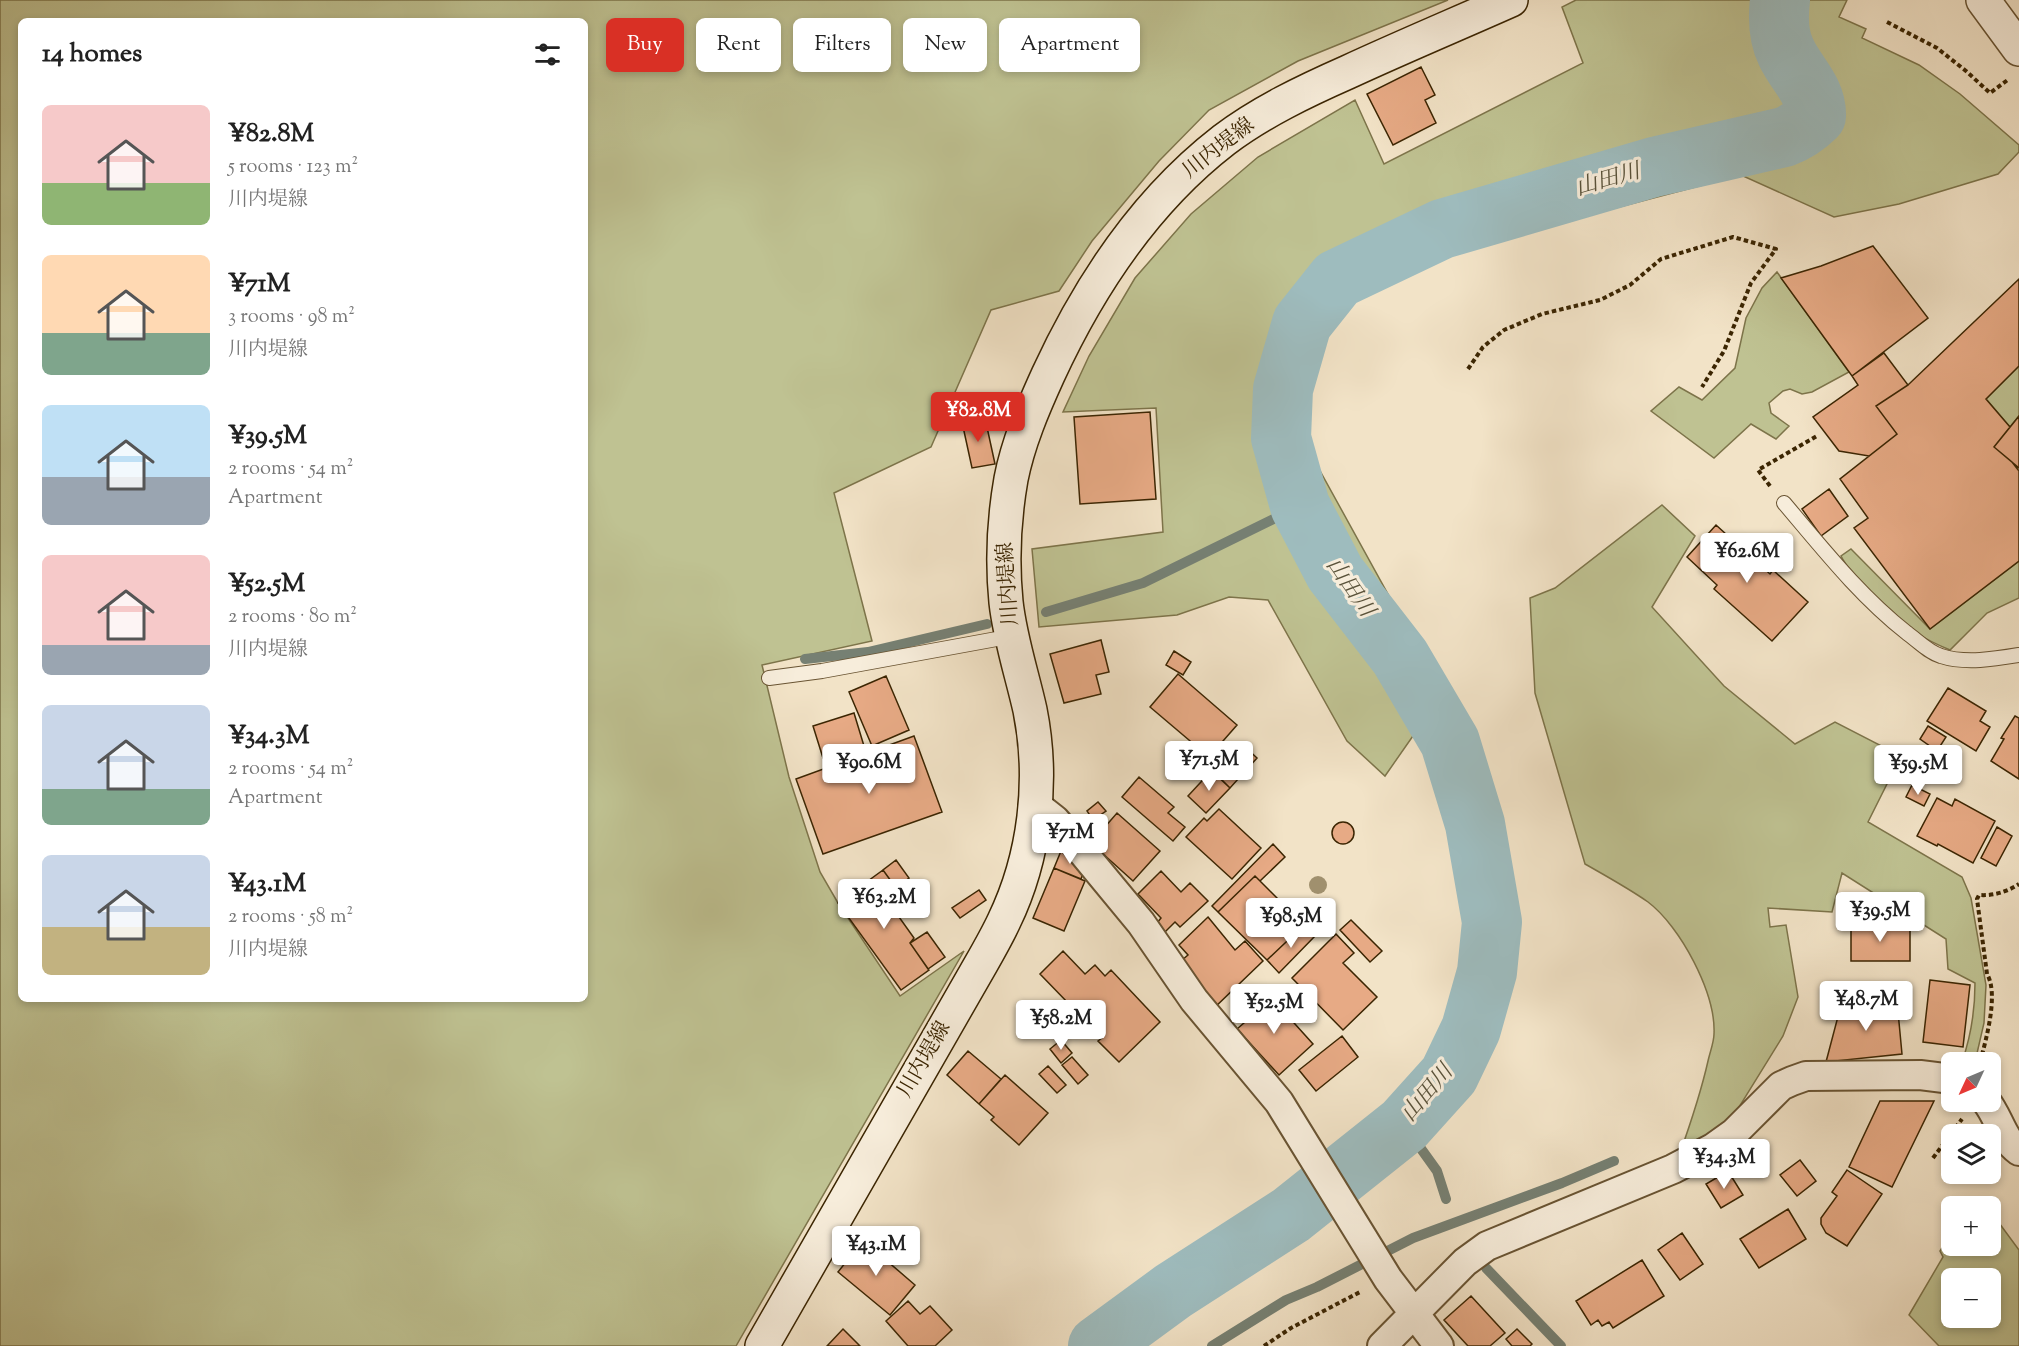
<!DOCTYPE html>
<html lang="en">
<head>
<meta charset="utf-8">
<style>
  :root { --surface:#fff; --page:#f6f6f6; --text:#222; --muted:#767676; --accent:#d93025 }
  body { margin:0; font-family:"Sorts Mill Goudy","Noto Serif JP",serif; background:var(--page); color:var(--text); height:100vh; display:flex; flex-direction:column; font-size:22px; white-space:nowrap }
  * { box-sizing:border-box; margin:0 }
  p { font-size:20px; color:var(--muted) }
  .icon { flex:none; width:33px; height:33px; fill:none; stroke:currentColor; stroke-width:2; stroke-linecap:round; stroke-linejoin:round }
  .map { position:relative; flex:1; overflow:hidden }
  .side { position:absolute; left:18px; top:18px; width:570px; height:984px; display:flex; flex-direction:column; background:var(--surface); border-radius:9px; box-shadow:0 3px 9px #0003 }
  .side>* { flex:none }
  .banner { position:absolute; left:606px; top:18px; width:570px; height:54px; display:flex; gap:12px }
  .needle { width:39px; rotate:226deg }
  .controls { position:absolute; left:1941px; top:1052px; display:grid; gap:12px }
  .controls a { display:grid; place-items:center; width:60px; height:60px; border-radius:9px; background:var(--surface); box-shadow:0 3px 9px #0003; font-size:30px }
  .price { position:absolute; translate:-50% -51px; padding:0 14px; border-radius:6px; background:#fff; color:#222; font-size:20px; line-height:39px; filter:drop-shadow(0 2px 3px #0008) }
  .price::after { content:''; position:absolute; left:50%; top:36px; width:18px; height:14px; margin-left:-9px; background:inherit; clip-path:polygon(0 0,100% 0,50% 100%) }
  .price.active { background:var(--accent); color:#fff }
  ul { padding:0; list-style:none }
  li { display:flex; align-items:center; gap:18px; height:150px; padding:0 24px }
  li span { display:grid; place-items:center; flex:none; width:168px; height:120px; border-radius:9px; color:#555 }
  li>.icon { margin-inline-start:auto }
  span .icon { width:72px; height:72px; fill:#fffc; stroke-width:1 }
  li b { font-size:26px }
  h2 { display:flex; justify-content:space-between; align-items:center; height:72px; padding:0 24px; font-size:26px }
  .chip { padding:0 21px; border-radius:9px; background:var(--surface); box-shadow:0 3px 9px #0003; font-size:21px; line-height:54px }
  .chip.active { background:var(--accent); color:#fff }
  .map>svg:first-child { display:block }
</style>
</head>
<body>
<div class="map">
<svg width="2019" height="1346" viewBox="0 0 2019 1346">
  <rect width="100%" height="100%" fill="#f2e3c7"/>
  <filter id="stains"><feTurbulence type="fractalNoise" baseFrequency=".00333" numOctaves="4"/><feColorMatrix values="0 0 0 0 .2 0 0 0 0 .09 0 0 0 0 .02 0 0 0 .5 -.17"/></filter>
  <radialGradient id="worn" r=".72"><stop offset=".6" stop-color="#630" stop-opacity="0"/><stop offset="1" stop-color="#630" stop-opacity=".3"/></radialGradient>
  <path fill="#bfc292" stroke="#7d744a" stroke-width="1.5" fill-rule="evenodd" d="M0,0H1448L1298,61L1209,110L1159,161L1092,241L1059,291L991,310L931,447L834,493L872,641L762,665L789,777L820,872L838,903L900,996L964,951L736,1346H0ZM21,21H585V999H21Z
    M1576,0H1847L1839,17L1866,29L1862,38L1919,65L1960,94L2019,145V152L1998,174L1899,204L1834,217L1741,175L1395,266L1349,293L1328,316L1296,393L1308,449L1411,636L1403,687L1415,733L1385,776L1347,741L1268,600L1229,597L1177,615L1039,627L1032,549L1163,532L1156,408L1063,412L1089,356L1135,278L1191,214L1258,157L1355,100L1384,164L1583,63L1562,7Z
    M1777,272L1849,372L1812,392L1802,394L1790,389L1783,391L1769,403L1771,413L1789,426L1776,439L1751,424L1714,458L1651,411L1679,387L1702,400L1735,368L1746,318L1762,288Z
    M2019,366V416L2010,427L1986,399Z
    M1662,505L1695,536L1652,607L1724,686L1795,744L1835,722L1901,756L1868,822L1962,877L1971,898L1986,985L1984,1023L1975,1062H1962C1971,1036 1975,1010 1975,983L1948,969L1946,939L1842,873L1832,912L1768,908L1770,927L1786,925L1798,997L1783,1036L1728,1125L1680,1153C1691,1122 1701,1092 1708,1061C1710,1052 1714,1042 1714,1034C1716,993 1680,926 1648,902C1628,888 1606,876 1585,864L1535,693L1530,598L1555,588Z
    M1851,549L1930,629L2019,561V598L1987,613L1950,650C1938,645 1927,640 1917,633C1898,621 1851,576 1841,556Z
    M1991,1212L2019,1250V1346H1939L1909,1315L1943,1257L1940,1251L1951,1233L1952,1245H1990ZM1952,1278H1990V1317H1952Z"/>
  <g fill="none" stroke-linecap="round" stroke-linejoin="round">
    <path stroke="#768073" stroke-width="10" d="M1046,612L1143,583L1300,506
      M805,659L868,652L987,624
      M1404,1125L1437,1171L1446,1199
      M1486,1268L1561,1346
      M1212,1346L1286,1300L1317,1287L1413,1238L1562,1183L1614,1161"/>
    <path stroke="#9ebcbe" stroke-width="60" d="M1098,1346L1173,1291L1291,1215L1404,1125L1449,1075L1471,1029L1487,972L1492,922L1475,824L1450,742L1400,657L1335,573L1300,506L1281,438L1283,389L1302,323L1337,279L1442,229L1654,167L1784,137C1797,132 1806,126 1816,116C1817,91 1796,74 1786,52C1778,36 1778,17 1780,0"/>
  </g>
  <path fill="#e7aa85" stroke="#3b2502" stroke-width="1.5" d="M1421,67L1435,95L1425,100L1436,123L1393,145L1367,94Z
    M1873,246L1928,318L1852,376L1781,278L1821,266Z
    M2019,279V366L1986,399L2010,427L1994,447L2012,462L2019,471V561L1930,629L1854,528L1868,518L1840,479L1897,434L1876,406L1908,385Z
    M1884,353L1908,385L1876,406L1897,434L1869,456L1839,451L1813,417L1858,385L1852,376Z
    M1150,412L1156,499L1080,504L1074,417Z
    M2019,416V468L1994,447Z
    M985,418L995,464L972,468L962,422Z
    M1829,489L1848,516L1821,536L1802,509Z
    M1716,525L1770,574L1773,570L1808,602L1772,641L1714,589L1717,585L1687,557Z
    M1101,640L1109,672L1096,675L1101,694L1064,703L1050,654Z
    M1174,651L1191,662L1183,675L1166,665Z
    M1178,674L1237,725L1209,757L1150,707Z
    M886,676L909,730L872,746L849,692Z
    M1948,688L1986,711L1980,721L1990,727L1976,751L1927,721Z
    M854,713L864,746L823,758L813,726Z
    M2015,716L2019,718V779L1991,761L2004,739L2001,738Z
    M1928,726L1946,737L1937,751L1920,739Z
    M914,736L942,812L823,854L796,779Z
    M1242,744L1257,758L1230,788L1215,774Z
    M1212,770L1230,788L1206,813L1188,796Z
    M1139,777L1174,807L1168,813L1185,827L1173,841L1122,797Z
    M1912,785L1930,794L1924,806L1906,797Z
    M1937,798L1952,806L1955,799L1995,821L1973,863L1938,844L1937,846L1917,836Z
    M1098,802L1106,811L1093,820L1087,811Z
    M1219,809L1261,848L1232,879L1186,837L1204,818L1207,821Z
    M1117,813L1160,851L1133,881L1091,843Z
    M1332 833a11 11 0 1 1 22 0a11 11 0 1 1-22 0Z
    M1997,827L2012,836L1996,866L1981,858Z
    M1273,844L1285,857L1260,881L1255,876L1218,912L1212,906Z
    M1061,851L1074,856L1085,868L1081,879L1054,868Z
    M896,860L909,878L896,888L883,870Z
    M1054,868L1085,881L1064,931L1033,918Z
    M883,870L896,888L884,896L914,938L910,943L929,970L901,990L838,903Z
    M1161,871L1181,892L1190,883L1208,901L1180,927L1175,922L1165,932L1157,923L1161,918L1138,894Z
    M1255,876L1304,925L1267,960L1218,912Z
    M979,890L986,900L960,918L952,908Z
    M1842,896L1866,902L1862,917L1838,911Z
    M1208,917L1235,950L1245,941L1263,961L1213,1009L1181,961L1188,955L1179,945Z
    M1351,920L1382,951L1370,962L1340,930Z
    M1304,925L1315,936L1279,973L1267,960Z
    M1851,925L1910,926V961H1851Z
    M927,932L945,957L928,969L910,943Z
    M1336,934L1354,953L1343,963L1377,997L1343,1030L1292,978Z
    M1063,951L1085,974L1095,965L1105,976L1111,970L1160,1022L1119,1062L1098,1041L1102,1038L1040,974Z
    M1930,980L1970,985L1963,1047L1923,1042Z
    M1268,994L1313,1044L1279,1075L1237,1029L1252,1016L1248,1012Z
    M1897,1001L1902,1054L1826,1062L1841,1005Z
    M1342,1036L1358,1057L1316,1091L1299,1070Z
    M1061,1040L1072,1053L1061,1063L1050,1049Z
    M968,1051L1001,1079L979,1104L947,1075Z
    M1072,1057L1088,1075L1078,1084L1062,1065Z
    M1048,1066L1066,1085L1057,1093L1039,1074Z
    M1005,1075L1048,1113L1019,1145L991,1120L994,1117L979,1104Z
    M1880,1101H1934L1892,1187L1849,1167Z
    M1800,1160L1816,1181L1797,1196L1780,1175Z
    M1847,1170L1882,1194L1847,1246L1826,1233L1821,1224V1218L1837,1196L1832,1192Z
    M1728,1171L1743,1195L1721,1208L1706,1184Z
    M1788,1209L1806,1239L1759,1268L1740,1239Z
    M1682,1233L1703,1264L1680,1280L1658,1250Z
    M865,1238L881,1251L879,1254L915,1285L890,1315L838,1272Z
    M1642,1260L1664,1296L1613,1328L1609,1322L1602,1326L1598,1320L1591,1325L1576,1301Z
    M1471,1296L1505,1333L1490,1346H1468L1444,1320Z
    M908,1301L920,1314L930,1306L952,1330L935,1346H908L886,1321Z
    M843,1329L860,1346H827Z
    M1517,1329L1532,1344L1530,1346H1512L1506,1339Z"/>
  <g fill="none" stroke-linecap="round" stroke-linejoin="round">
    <defs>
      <path id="service" d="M1784,503C1823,549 1860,596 1907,633C1918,641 1928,652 1941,656C1965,664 1995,659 2019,655
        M769,678L822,671L1013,636"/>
      <path id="minor" d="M1036,805L1055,820L1079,848L1141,923L1194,1000L1279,1102L1388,1279L1439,1346
        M1986,1101C1999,1117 2002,1139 2019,1151
        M1382,1346L1465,1262L1487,1246L1673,1169L1713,1148L1734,1133L1781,1086L1792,1081L1806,1076L1920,1075L1952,1079"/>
      <path id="tertiary" d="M1983,0L2019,49"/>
      <path id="secondary" d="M762,1346L981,964C989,950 997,936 1004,921C1035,857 1044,780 1030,710C1022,674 1010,639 1006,602C1002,562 1004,519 1011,479C1018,443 1033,408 1048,375C1089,286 1145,201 1224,140C1261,112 1305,91 1348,72C1402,47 1457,24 1511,0"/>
    </defs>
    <use href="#service" stroke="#695433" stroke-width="16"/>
    <use href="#minor" stroke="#695433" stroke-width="32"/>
    <use href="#tertiary" stroke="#695433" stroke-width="36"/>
    <use href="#secondary" stroke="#3b2502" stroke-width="36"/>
    <path stroke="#3b2502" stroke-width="4" stroke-dasharray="4.5 3" stroke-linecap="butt" d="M1887,22L1937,48L1966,71L1990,93L2009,79
      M1468,369L1483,347L1504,330L1542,314L1600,300L1630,285L1661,259L1733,237L1776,249L1751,283L1724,351L1702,387
      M1770,486L1758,470L1817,436
      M1980,1062C1986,1040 1999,994 1987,974L1977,899L1979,895C1993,896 2007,892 2019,884
      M1933,1158L1962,1119
      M1264,1346L1291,1328L1360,1292"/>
    <use href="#service" stroke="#f7eddb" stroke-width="14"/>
    <use href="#minor" stroke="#f7eddb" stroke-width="28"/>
    <use href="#tertiary" stroke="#f7eddb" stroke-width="33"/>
    <use href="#secondary" stroke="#f7eddb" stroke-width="33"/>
  </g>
  <circle fill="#a0906e" cx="1318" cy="885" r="9"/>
  <g text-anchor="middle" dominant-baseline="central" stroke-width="6" stroke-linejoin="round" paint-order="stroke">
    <g font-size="21" fill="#3b2502" stroke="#f7eddb">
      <text transform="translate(1219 149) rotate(-38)">川内堤線</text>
      <text transform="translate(1009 584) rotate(-94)">川内堤線</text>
      <text transform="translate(925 1060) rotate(-60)">川内堤線</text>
    </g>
    <g font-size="22" font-style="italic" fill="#59523a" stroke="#f7eddb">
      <text transform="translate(1608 181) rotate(-16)">山田川</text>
      <text transform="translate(1349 588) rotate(55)">山田川</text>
      <text transform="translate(1428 1094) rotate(-50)">山田川</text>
    </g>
  </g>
  <rect width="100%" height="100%" filter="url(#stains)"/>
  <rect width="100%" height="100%" fill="url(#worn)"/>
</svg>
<div class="controls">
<a><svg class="needle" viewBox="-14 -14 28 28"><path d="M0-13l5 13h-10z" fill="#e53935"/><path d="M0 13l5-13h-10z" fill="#767676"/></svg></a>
<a><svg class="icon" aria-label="layers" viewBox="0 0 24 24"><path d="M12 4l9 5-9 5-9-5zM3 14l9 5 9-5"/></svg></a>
<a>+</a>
<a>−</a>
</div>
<b class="price active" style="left:978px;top:443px">¥82.8M</b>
<b class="price" style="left:1747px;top:584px">¥62.6M</b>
<b class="price" style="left:1209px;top:792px">¥71.5M</b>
<b class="price" style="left:869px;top:795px">¥90.6M</b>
<b class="price" style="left:1918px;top:796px">¥59.5M</b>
<b class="price" style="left:1070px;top:865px">¥71M</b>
<b class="price" style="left:884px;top:930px">¥63.2M</b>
<b class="price" style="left:1880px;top:943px">¥39.5M</b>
<b class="price" style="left:1291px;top:949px">¥98.5M</b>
<b class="price" style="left:1866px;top:1032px">¥48.7M</b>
<b class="price" style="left:1274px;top:1035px">¥52.5M</b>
<b class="price" style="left:1061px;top:1051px">¥58.2M</b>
<b class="price" style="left:1724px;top:1190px">¥34.3M</b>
<b class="price" style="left:876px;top:1277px">¥43.1M</b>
<div class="banner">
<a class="chip active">Buy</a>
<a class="chip">Rent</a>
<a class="chip">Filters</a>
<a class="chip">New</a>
<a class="chip">Apartment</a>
</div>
<section class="side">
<h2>14 homes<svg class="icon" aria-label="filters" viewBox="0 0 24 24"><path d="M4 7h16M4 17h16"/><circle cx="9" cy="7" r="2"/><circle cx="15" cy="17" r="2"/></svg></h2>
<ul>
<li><span style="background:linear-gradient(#f6c9c9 65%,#8fb573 0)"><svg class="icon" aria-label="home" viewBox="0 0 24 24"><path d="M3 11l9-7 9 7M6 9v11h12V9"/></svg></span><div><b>¥82.8M</b><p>5 rooms · 123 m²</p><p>川内堤線</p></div></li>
<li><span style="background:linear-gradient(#ffd9b3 65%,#7fa58c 0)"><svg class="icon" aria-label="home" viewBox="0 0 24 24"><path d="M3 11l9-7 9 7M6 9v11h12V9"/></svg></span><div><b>¥71M</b><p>3 rooms · 98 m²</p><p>川内堤線</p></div></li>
<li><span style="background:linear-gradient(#bfe0f5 60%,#9aa5b1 0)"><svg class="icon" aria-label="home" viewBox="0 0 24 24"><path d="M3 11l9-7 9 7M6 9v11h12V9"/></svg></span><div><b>¥39.5M</b><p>2 rooms · 54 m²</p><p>Apartment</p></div></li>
<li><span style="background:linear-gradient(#f6c9c9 75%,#9aa5b1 0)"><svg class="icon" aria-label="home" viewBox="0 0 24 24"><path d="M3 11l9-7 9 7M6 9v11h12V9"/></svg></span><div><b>¥52.5M</b><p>2 rooms · 80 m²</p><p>川内堤線</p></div></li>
<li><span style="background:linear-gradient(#c9d6e8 70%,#7fa58c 0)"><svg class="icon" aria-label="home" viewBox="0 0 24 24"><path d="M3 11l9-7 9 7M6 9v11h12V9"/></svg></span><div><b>¥34.3M</b><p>2 rooms · 54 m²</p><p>Apartment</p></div></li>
<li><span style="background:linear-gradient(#c9d6e8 60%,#c2b280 0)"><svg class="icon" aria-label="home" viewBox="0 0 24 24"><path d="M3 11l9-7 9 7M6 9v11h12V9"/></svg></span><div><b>¥43.1M</b><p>2 rooms · 58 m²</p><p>川内堤線</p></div></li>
</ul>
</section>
</div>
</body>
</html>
